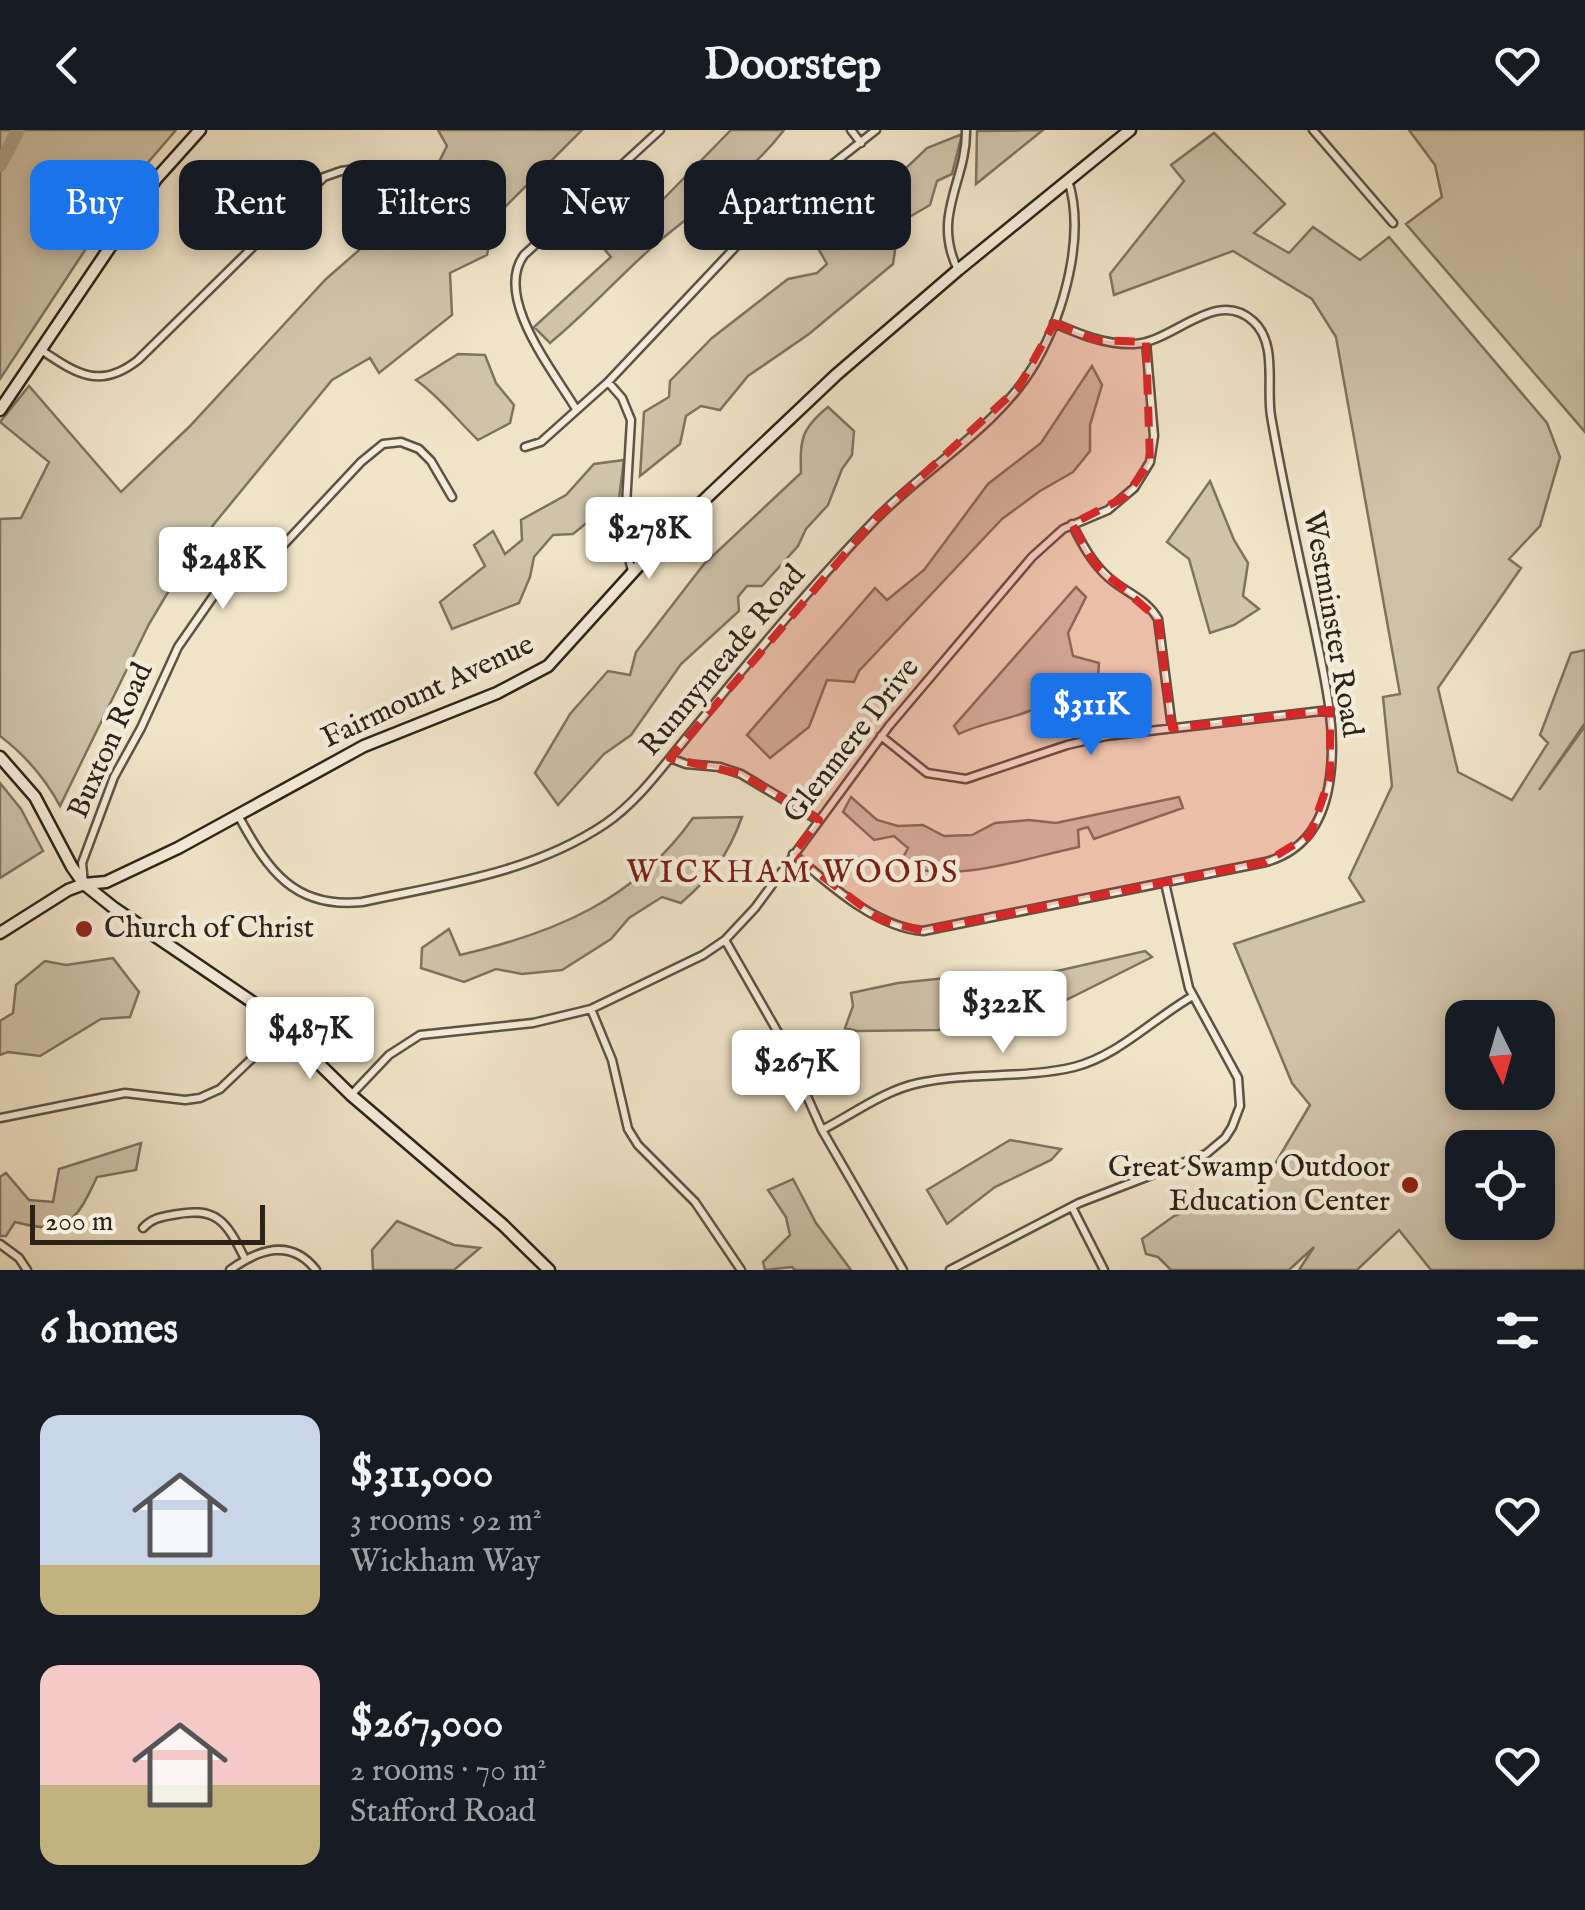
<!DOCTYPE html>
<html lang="en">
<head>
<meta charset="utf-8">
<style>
  :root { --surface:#171b24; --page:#20242c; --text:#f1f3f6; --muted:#9ea1a6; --accent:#1a73e8 }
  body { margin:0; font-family:"IM FELL English",serif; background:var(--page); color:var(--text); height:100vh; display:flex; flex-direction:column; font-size:38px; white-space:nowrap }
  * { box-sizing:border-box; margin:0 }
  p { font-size:32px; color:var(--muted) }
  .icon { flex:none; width:55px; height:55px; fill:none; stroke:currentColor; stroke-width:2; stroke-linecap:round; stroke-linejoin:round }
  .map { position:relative; height:1140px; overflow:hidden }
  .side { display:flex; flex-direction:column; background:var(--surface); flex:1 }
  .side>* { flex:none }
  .guide { position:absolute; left:30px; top:30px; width:1000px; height:90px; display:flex; gap:20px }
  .needle { width:65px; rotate:175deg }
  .buttons { position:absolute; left:1445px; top:870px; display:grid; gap:20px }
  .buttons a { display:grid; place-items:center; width:110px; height:110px; border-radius:20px; background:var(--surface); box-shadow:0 5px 15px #0003; font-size:50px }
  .scale { position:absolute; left:30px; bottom:25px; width:235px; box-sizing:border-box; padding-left:10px; border:5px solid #2c2317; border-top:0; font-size:28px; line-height:35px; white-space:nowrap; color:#2c2317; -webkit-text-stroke:8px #f5eddb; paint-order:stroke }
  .price { position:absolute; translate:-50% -85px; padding:0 22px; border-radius:10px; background:#fff; color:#222; font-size:32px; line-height:65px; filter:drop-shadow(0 2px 5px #0008) }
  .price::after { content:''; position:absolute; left:50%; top:60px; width:30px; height:22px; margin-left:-15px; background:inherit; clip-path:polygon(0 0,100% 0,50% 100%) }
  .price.selected { background:var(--accent); color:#fff }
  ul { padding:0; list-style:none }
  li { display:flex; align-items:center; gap:30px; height:250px; padding:0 40px }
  li span { display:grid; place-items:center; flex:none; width:280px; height:200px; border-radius:20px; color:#555 }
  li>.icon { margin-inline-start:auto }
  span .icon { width:120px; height:120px; fill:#fffc; stroke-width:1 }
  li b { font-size:42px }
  h2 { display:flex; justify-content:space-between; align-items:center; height:120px; padding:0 40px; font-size:42px }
  .tag { padding:0 35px; border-radius:20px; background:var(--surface); box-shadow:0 5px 15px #0003; font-size:35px; line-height:90px }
  .tag.selected { background:var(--accent); color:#fff }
  header { display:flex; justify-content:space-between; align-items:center; height:130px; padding:0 40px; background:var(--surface); font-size:45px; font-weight:800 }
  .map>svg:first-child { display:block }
</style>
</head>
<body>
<header><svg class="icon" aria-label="back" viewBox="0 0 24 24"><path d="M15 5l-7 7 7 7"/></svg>Doorstep<svg class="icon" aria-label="heart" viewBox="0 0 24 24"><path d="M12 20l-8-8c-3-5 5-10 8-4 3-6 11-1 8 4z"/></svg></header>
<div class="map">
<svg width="1585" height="1140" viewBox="0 0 1585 1140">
  <rect width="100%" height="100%" fill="#f0e4c8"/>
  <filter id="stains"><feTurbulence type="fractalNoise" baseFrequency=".002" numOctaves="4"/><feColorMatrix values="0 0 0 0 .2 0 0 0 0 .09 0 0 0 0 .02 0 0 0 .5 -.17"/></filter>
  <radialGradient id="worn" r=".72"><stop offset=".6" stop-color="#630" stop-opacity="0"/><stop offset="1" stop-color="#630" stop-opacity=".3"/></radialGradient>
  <path fill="#cfc3aa" stroke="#7e7360" stroke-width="2.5" fill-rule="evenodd" d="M0,0H176L126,58L0,249Z
    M438,0H582L494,88L487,125L450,143L452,185L379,243L370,228L332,250L214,394L177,447L149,494L60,676C45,648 25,625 0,606V389L21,388L49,332L0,292L29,256L121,362L189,297L326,149L422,65L447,16Z
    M731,0H784C750,45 699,77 657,113C620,145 588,182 550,213L534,197L611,127L581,92L610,63L637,96Z
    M1043,0L976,54L977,1Z
    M1409,0H1585V302L1406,94L1442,67L1435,35Z
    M1214,3L1285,74L1254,103L1289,123L1313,97L1360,130L1389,107L1547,293L1560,327L1540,396L1509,429L1521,438L1438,558L1458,642L1512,670L1548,613L1540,605L1571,523L1585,520V593L1539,660L1585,596V1140H1431L1399,1100L1357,1140H1299L1314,1117L1289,1140H1171L1158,1127L1146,1124L1142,1109L1174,1086L1218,1068L1248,1079L1310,975L1292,953L1234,814L1364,771L1349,748L1392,656L1383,567L1400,564L1336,207L1312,169L1233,121L1114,165L1110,144L1184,51L1171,35ZM1462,888H1538V962H1462ZM1462,1018H1538V1092H1462Z
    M962,4L952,44L937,51L930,75L899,93L893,134L809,204L748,246L720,280L701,276L686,286L680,314L640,346L644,282L669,267L670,251L712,208L788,149L817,143L827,134L819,120L863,82L874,92L885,84L884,59L927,18Z
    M458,224L485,225L496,253L514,275L510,293L478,310C457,290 440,267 416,250Z
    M1092,236L1102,255L1090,295V321L1073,342L1040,361L1002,389L859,541L854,552L827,550L809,597L770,628L747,605L875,458L887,470L924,440L988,354L1041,313Z
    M828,277L854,301L852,325L842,339L828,375L806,399L798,416L762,456H747L738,467L739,481L681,534L631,605L604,624L558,675L535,643L570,584L608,541L630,545L636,522L704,434L801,343C800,309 801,299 828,277Z
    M624,330L618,376L595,386L573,404L553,405L534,427L530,447L519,473L452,499L440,472L485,436L474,415L493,401L505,424L522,410L521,390L566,365L594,334Z
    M1210,351L1234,410L1248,433L1243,466L1259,479L1234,495L1210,503L1189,429L1167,412Z
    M1076,457L1086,467L1068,503L1073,526L1099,533L1098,547C1075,555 1056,570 1034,579C1010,590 983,592 959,604L954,596Z
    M0,653L21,679L43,721L0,748Z
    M851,667L877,690L898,696L923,695L944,706L972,705L995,693L1029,690L1056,693L1179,667L1183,678L1094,709L1088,697L1078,700L1079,717C1021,729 957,754 899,735L908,718L894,706L874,710L843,682Z
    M742,687C728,726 712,746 681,773L662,767L629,788L611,809L562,840L522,844L496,839L464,852L421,838L422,818L449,799L460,825C555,803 635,770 693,688Z
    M1145,821L1152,827L1064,871L999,888L938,900L857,901L845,898L853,876L851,863L898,853L975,845L1005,849L1035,846Z
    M113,828L139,862L130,887L101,889L40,926L8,922L0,925V891L13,883L16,855L45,831L66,835Z
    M1010,1010L1061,1019L1051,1030L995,1057L947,1094L927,1060Z
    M141,1013L136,1040L97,1047C76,1092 67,1106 15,1092L6,1106H0V1047L6,1043L29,1070L53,1072L59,1039Z
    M793,1049L816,1093L851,1140H795L792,1137L765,1140L763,1132L790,1105L786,1087L768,1060Z
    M397,1091L454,1115L480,1118L454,1140H373L372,1120Z"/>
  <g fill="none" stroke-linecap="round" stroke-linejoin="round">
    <path stroke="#ada28c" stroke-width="14" d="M0,35L18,0"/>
    <defs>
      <path id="street" d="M851,0L861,13
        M1313,0L1393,93
        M958,140C931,85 967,51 966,0
        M41,220C77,244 100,260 138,230L324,47L341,41L356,39
        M608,252L622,268L631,290L624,409L632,441
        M576,279C554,242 493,167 524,125L660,0
        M525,317L541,312L608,252L759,92L876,0
        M1072,394C1082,414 1092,433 1109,448C1126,463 1146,468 1158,489L1172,598
        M881,606L927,643L966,649L1067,615L1106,606L1330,580
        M670,628L686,634L720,637L741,644L818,690
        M239,687C268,740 294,779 362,772C446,754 532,743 605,694C640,670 665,633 692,601C751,529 811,456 875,390C927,336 999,297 1036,232C1064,183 1086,105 1068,50
        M793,724C830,755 875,797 923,801L1266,732C1308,720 1325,688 1330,647C1337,595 1324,546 1314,496C1299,426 1283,356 1271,286C1266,257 1278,213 1253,191C1216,157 1174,212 1134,214C1105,215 1079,204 1054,193
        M84,753L82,733L114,647L141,598L178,517L226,448L276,423L361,332L383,314L401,312L419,319L431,331L452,367
        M725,810L780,906L822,1000L903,1140
        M591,879L612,930L628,999L638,1015L695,1072L741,1140
        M351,965L389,925L420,905L533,893L591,879L703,825L725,810L755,778L889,596L1032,427L1063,399L1108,380L1134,358L1150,332L1154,306L1146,212
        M0,988L125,963L185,970L200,968L220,959L283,899
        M822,1000C853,984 885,960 919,953C970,942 1023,949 1074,937C1118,926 1154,888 1193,866
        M1072,1077L1104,1140
        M143,1098C151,1089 160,1087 172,1085C216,1076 226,1090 245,1129
        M0,1114L19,1128L27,1140
        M230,1140C259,1119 291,1108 316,1140
        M950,1140L1079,1073L1206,1024L1225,1008L1232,997L1240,976L1238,948L1189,858L1165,753"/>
      <path id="secondary" d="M0,280L156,49L200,0
        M0,627L35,667L72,737L84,754L114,778L264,880L351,965L503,1095L549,1140
        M0,803L68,760L84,754L106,752L178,718L364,616L497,563L548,536L663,409L836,245L958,140L1130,0"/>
    </defs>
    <use href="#street" stroke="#5d5343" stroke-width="11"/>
    <use href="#secondary" stroke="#2c2317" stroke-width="15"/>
    <use href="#street" stroke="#f5eddb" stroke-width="6"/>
    <use href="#secondary" stroke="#f5eddb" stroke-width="10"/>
  </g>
  <path fill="#d62828" fill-opacity="0.2" stroke="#d62828" stroke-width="8" stroke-dasharray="20 12" stroke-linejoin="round" d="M1054,193L1096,210L1146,212L1150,332L1125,367L1072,394L1095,434L1158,489L1172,598L1330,580V647L1310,705L1266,732L923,801L879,789L793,724L819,690L741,644L670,628L876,388L1019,257Z"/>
  <g fill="#8f2418" stroke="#f5eddb" stroke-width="4">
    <circle cx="84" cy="799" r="10"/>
    <circle cx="1410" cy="1055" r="10"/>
  </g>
  <g text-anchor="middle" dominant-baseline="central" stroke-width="9" stroke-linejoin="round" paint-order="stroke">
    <g font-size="30" fill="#2c2317" stroke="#f5eddb">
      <text transform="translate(1332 494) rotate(80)">Westminster Road</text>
      <text transform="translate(723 531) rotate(-50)">Runnymeade Road</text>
      <text transform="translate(428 562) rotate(-25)">Fairmount Avenue</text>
      <text transform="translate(111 611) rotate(-66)">Buxton Road</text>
      <text transform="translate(852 611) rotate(-52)">Glenmere Drive</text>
    </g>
    <g font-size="30" fill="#2c2317" stroke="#f5eddb" text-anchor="start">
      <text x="104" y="799">Church of Christ</text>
      <text x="1390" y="1038" text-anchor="end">Great Swamp Outdoor<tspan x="1390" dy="34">Education Center</tspan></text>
    </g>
    <g font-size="32" letter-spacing="2.5" fill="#7a1f14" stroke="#f5eddb">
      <text x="793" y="743">WICKHAM WOODS</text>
    </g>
  </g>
  <rect width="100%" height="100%" filter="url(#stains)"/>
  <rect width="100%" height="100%" fill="url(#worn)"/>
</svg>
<div class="buttons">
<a><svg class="needle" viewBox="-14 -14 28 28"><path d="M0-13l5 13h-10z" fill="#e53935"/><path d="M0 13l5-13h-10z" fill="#9ea1a6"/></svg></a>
<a><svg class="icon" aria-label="locate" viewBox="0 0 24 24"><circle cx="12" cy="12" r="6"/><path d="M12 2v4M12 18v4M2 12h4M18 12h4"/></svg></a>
</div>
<div class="scale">200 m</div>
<b class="price" style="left:649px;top:452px">$278K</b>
<b class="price" style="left:223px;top:482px">$248K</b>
<b class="price selected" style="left:1091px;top:628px">$311K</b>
<b class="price" style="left:1003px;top:926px">$322K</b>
<b class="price" style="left:310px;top:952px">$487K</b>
<b class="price" style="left:796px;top:985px">$267K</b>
<div class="guide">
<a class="tag selected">Buy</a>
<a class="tag">Rent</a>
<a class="tag">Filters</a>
<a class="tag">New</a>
<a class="tag">Apartment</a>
</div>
</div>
<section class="side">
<h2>6 homes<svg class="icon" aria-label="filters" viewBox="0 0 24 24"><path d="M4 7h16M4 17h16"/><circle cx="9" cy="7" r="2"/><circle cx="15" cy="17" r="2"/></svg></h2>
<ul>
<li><span style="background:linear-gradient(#c9d6e8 75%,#c2b280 0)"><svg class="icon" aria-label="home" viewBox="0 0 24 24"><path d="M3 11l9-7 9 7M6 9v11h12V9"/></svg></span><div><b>$311,000</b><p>3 rooms · 92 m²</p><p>Wickham Way</p></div><svg class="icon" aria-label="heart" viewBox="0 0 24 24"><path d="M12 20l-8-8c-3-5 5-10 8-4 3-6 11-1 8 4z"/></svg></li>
<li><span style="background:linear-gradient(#f6c9c9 60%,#c2b280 0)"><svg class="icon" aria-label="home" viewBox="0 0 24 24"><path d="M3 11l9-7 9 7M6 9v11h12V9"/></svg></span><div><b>$267,000</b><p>2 rooms · 70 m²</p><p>Stafford Road</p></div><svg class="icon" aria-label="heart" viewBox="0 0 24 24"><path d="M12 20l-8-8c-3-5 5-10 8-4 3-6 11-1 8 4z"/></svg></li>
</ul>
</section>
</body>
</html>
